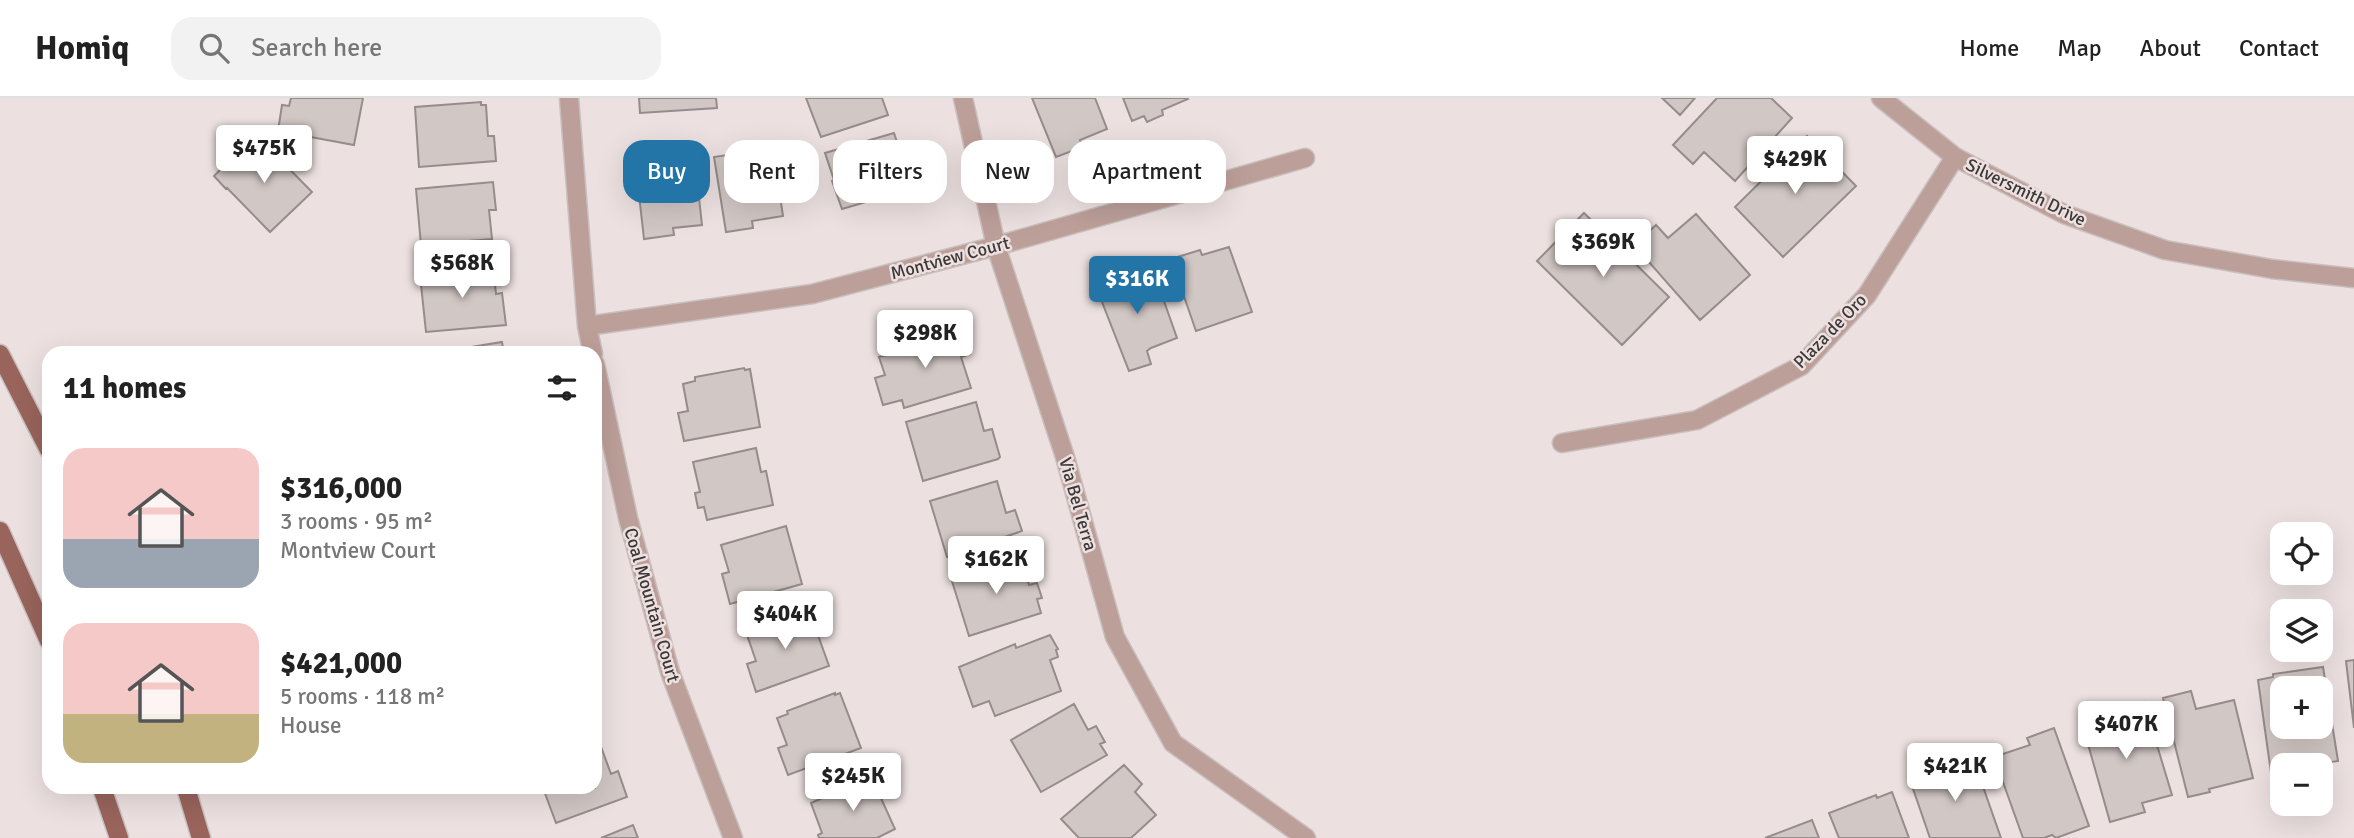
<!DOCTYPE html>
<html lang="en">
<head>
<meta charset="utf-8">
<style>
  :root { --surface:#fff; --page:#f2f2f2; --text:#222; --muted:#767676; --line:#e0e0e0; --accent:#2475a7 }
  body { margin:0; font-family:Signika,sans-serif; background:var(--page); color:var(--text); height:100vh; display:flex; flex-direction:column; font-size:26px; white-space:nowrap }
  * { box-sizing:border-box; margin:0 }
  p { font-size:23px; color:var(--muted) }
  .icon { flex:none; width:38px; height:38px; fill:none; stroke:currentColor; stroke-width:2; stroke-linecap:round; stroke-linejoin:round }
  .map { position:relative; flex:1; overflow:hidden }
  .panel { position:absolute; left:42px; top:248px; width:560px; height:448px; display:flex; flex-direction:column; background:var(--surface); border-radius:21px; box-shadow:0 7px 28px #0002 }
  .panel>* { flex:none }
  .hud { position:absolute; left:623px; top:42px; width:665px; height:63px; display:flex; gap:14px }
  .tools { position:absolute; left:2270px; top:424px; display:grid; gap:14px }
  .tools a { display:grid; place-items:center; width:63px; height:63px; border-radius:14px; background:var(--surface); box-shadow:0 7px 28px #0002; font-size:35px }
  .price { position:absolute; translate:-50% -60px; padding:0 16px; border-radius:7px; background:#fff; color:#222; font-size:23px; line-height:46px; filter:drop-shadow(0 2px 4px #0008) }
  .price::after { content:''; position:absolute; left:50%; top:42px; width:21px; height:16px; margin-left:-10px; background:inherit; clip-path:polygon(0 0,100% 0,50% 100%) }
  .price.current { background:var(--accent); color:#fff }
  ul { padding:0; list-style:none }
  li { display:flex; align-items:center; gap:21px; height:175px; padding:0 21px }
  li span { display:grid; place-items:center; flex:none; width:196px; height:140px; border-radius:21px; color:#555 }
  li>.icon { margin-inline-start:auto }
  span .icon { width:84px; height:84px; fill:#fffc; stroke-width:1 }
  li b { font-size:30px }
  h2 { display:flex; justify-content:space-between; align-items:center; height:84px; padding:0 21px; font-size:30px }
  .chip { padding:0 24px; border-radius:21px; background:var(--surface); box-shadow:0 7px 28px #0002; font-size:24px; line-height:63px }
  .chip.current { background:var(--accent); color:#fff }
  header { display:flex; align-items:center; gap:42px; box-sizing:border-box; height:98px; padding:0 35px; background:var(--surface); border-bottom:2px solid var(--line) }
  header strong { font-size:33px }
  nav { display:flex; gap:38px; margin-inline-start:auto; font-size:24px }
  .search { width:490px; height:63px; background:var(--page); display:flex; align-items:center; gap:18px; box-sizing:border-box; padding:0 24px; border-radius:21px; color:var(--muted); font-size:26px }
  .map>svg:first-child { display:block }
</style>
</head>
<body>
<header>
<strong>Homiq</strong>
<div class="search"><svg class="icon" aria-label="search" viewBox="0 0 24 24"><circle cx="10" cy="10" r="6"/><path d="M15 15l6 6"/></svg>Search here</div>
<nav><a>Home</a><a>Map</a><a>About</a><a>Contact</a></nav>
</header>
<div class="map">
<svg width="2354" height="740" viewBox="0 0 2354 740">
  <rect width="100%" height="100%" fill="#ece1e0"/>
  <path fill="#d1c7c5" stroke="#968c8b" stroke-width="2" fill-rule="evenodd" d="M291,0H363L354,47L278,33L282,7L289,8Z
    M639,0H716L717,10L640,15Z
    M806,0H882L888,17L821,39Z
    M1032,0H1095L1107,31L1080,42L1083,49L1056,59Z
    M1123,0H1187L1188,1L1162,12L1163,17L1147,24L1144,18L1132,23Z
    M1662,0H1695L1680,17Z
    M1717,0H1771L1792,20L1735,83L1704,54L1693,66L1673,47Z
    M481,4V7H486L488,38H494L496,63L419,69L415,9Z
    M894,35L897,44L893,46L896,65L910,63L917,89L842,111L832,83L834,82L825,55Z
    M1807,38L1856,88L1783,159L1735,109Z
    M261,42L312,94L270,134L227,90L226,91L214,78L236,56L241,61Z
    M773,50L783,118L752,123L753,130L726,134L714,59Z
    M694,55L702,127L673,130L674,137L644,141L635,61Z
    M493,84L496,112H489L492,141L421,147L416,91Z
    M1584,115L1669,199L1622,247L1537,163Z
    M1696,116L1750,177L1700,222L1634,147L1656,127L1668,140Z
    M1229,149L1252,214L1196,233L1171,161L1200,152L1202,157Z
    M483,167L484,169L493,168L496,196L502,195L506,227L426,234L420,177L468,171V168Z
    M1153,172L1177,240L1151,250L1147,253L1151,266L1129,273L1095,186L1123,176L1126,183Z
    M963,231L970,256L961,259L971,290L904,310L902,302L883,307L875,280L885,277L879,259L887,257L886,254Z
    M502,244L504,256H434V255Z
    M744,270L745,272L750,271L760,329L684,343L678,315L688,313L683,286L695,283V279Z
    M976,304L984,333L992,331L1000,359L998,361L923,383L906,324Z
    M756,350L761,374L766,373L773,407L707,422L704,409L698,410L695,395L700,394L693,364Z
    M997,383L1006,415L1015,412L1022,433L947,459L930,403Z
    M786,428L802,486L730,506L722,476L729,474L721,447Z
    M1020,459L1029,487L1037,485L1042,500L1037,501L1041,515L969,538L951,480Z
    M809,512L829,568L756,594L747,566L756,563L746,534Z
    M1050,537L1058,551L1056,552L1058,559L1050,562L1061,593L995,618L989,603L973,609L959,569L1015,546L1016,550Z
    M2354,562V630L2346,563Z
    M2323,569L2338,663L2313,667H2282V681L2272,682L2258,582L2273,579V576ZM2282,590H2320V628H2282Z
    M2191,593L2196,611L2234,602L2253,680L2209,691L2210,694L2188,699L2163,600Z
    M835,595V597L840,595L861,650L788,677L778,650L787,647L777,620L788,616L787,613Z
    M2144,604L2172,697L2142,705L2145,714L2110,724L2082,625L2097,620V617Z
    M1074,606L1088,632L1096,628L1105,644L1100,646L1107,657L1041,694L1011,642Z
    M2054,630L2089,728L2056,740L2052,737L2044,740H2023L1994,659L2030,647L2027,640Z
    M600,646L611,676L618,673L627,699L556,725L543,690H595V648Z
    M1973,660L2001,740H1930L1910,682Z
    M1124,667L1142,686L1135,694L1156,717L1131,740H1079L1061,721Z
    M871,678L895,731L877,740H819L818,737L822,735L811,705Z
    M1892,694L1909,740H1839L1829,715L1876,697L1877,700Z
    M1812,722L1819,740H1765Z
    M633,727L638,740H601Z"/>
  <g fill="none" stroke-linecap="round" stroke-linejoin="round">
    <defs>
      <path id="minor" d="M569,0L587,228L593,256
        M963,0L996,148L1065,359L1115,539L1173,645L1306,740
        M1881,0L1955,59L2064,116L2165,152L2272,171L2354,180
        M587,228L812,196L996,148L1305,60
        M595,266L628,420L670,574L733,740
        M1562,345L1697,322L1801,268L1867,197L1955,59"/>
      <path id="major" d="M0,256L49,352
        M0,433L49,543
        M102,690L119,740
        M186,690L201,740"/>
    </defs>
    <use href="#minor" stroke="#c9bfbe" stroke-width="21"/>
    <use href="#major" stroke="#c9bfbe" stroke-width="21"/>
    <use href="#minor" stroke="#bd9f99" stroke-width="18"/>
    <use href="#major" stroke="#98645b" stroke-width="18"/>
  </g>
  <g text-anchor="middle" dominant-baseline="central" stroke-width="5" stroke-linejoin="round" paint-order="stroke">
    <g font-size="18" fill="#3c3837" stroke="#ece1e0">
      <text transform="translate(2026 94) rotate(26)">Silversmith Drive</text>
      <text transform="translate(950 160) rotate(-15)">Montview Court</text>
      <text transform="translate(1830 233) rotate(-46)">Plaza de Oro</text>
      <text transform="translate(1078 406) rotate(74)">Via Bel Terra</text>
      <text transform="translate(652 507) rotate(74)">Coal Mountain Court</text>
    </g>
  </g>
</svg>
<div class="tools">
<a><svg class="icon" aria-label="locate" viewBox="0 0 24 24"><circle cx="12" cy="12" r="6"/><path d="M12 2v4M12 18v4M2 12h4M18 12h4"/></svg></a>
<a><svg class="icon" aria-label="layers" viewBox="0 0 24 24"><path d="M12 4l9 5-9 5-9-5zM3 14l9 5 9-5"/></svg></a>
<a>+</a>
<a>−</a>
</div>
<b class="price" style="left:264px;top:87px">$475K</b>
<b class="price" style="left:1795px;top:98px">$429K</b>
<b class="price" style="left:1603px;top:181px">$369K</b>
<b class="price" style="left:462px;top:202px">$568K</b>
<b class="price current" style="left:1137px;top:218px">$316K</b>
<b class="price" style="left:925px;top:272px">$298K</b>
<b class="price" style="left:996px;top:498px">$162K</b>
<b class="price" style="left:785px;top:553px">$404K</b>
<b class="price" style="left:2126px;top:663px">$407K</b>
<b class="price" style="left:1955px;top:705px">$421K</b>
<b class="price" style="left:853px;top:715px">$245K</b>
<div class="hud">
<a class="chip current">Buy</a>
<a class="chip">Rent</a>
<a class="chip">Filters</a>
<a class="chip">New</a>
<a class="chip">Apartment</a>
</div>
<section class="panel">
<h2>11 homes<svg class="icon" aria-label="filters" viewBox="0 0 24 24"><path d="M4 7h16M4 17h16"/><circle cx="9" cy="7" r="2"/><circle cx="15" cy="17" r="2"/></svg></h2>
<ul>
<li><span style="background:linear-gradient(#f6c9c9 65%,#9aa5b1 0)"><svg class="icon" aria-label="home" viewBox="0 0 24 24"><path d="M3 11l9-7 9 7M6 9v11h12V9"/></svg></span><div><b>$316,000</b><p>3 rooms · 95 m²</p><p>Montview Court</p></div></li>
<li><span style="background:linear-gradient(#f6c9c9 65%,#c2b280 0)"><svg class="icon" aria-label="home" viewBox="0 0 24 24"><path d="M3 11l9-7 9 7M6 9v11h12V9"/></svg></span><div><b>$421,000</b><p>5 rooms · 118 m²</p><p>House</p></div></li>
</ul>
</section>
</div>
</body>
</html>
